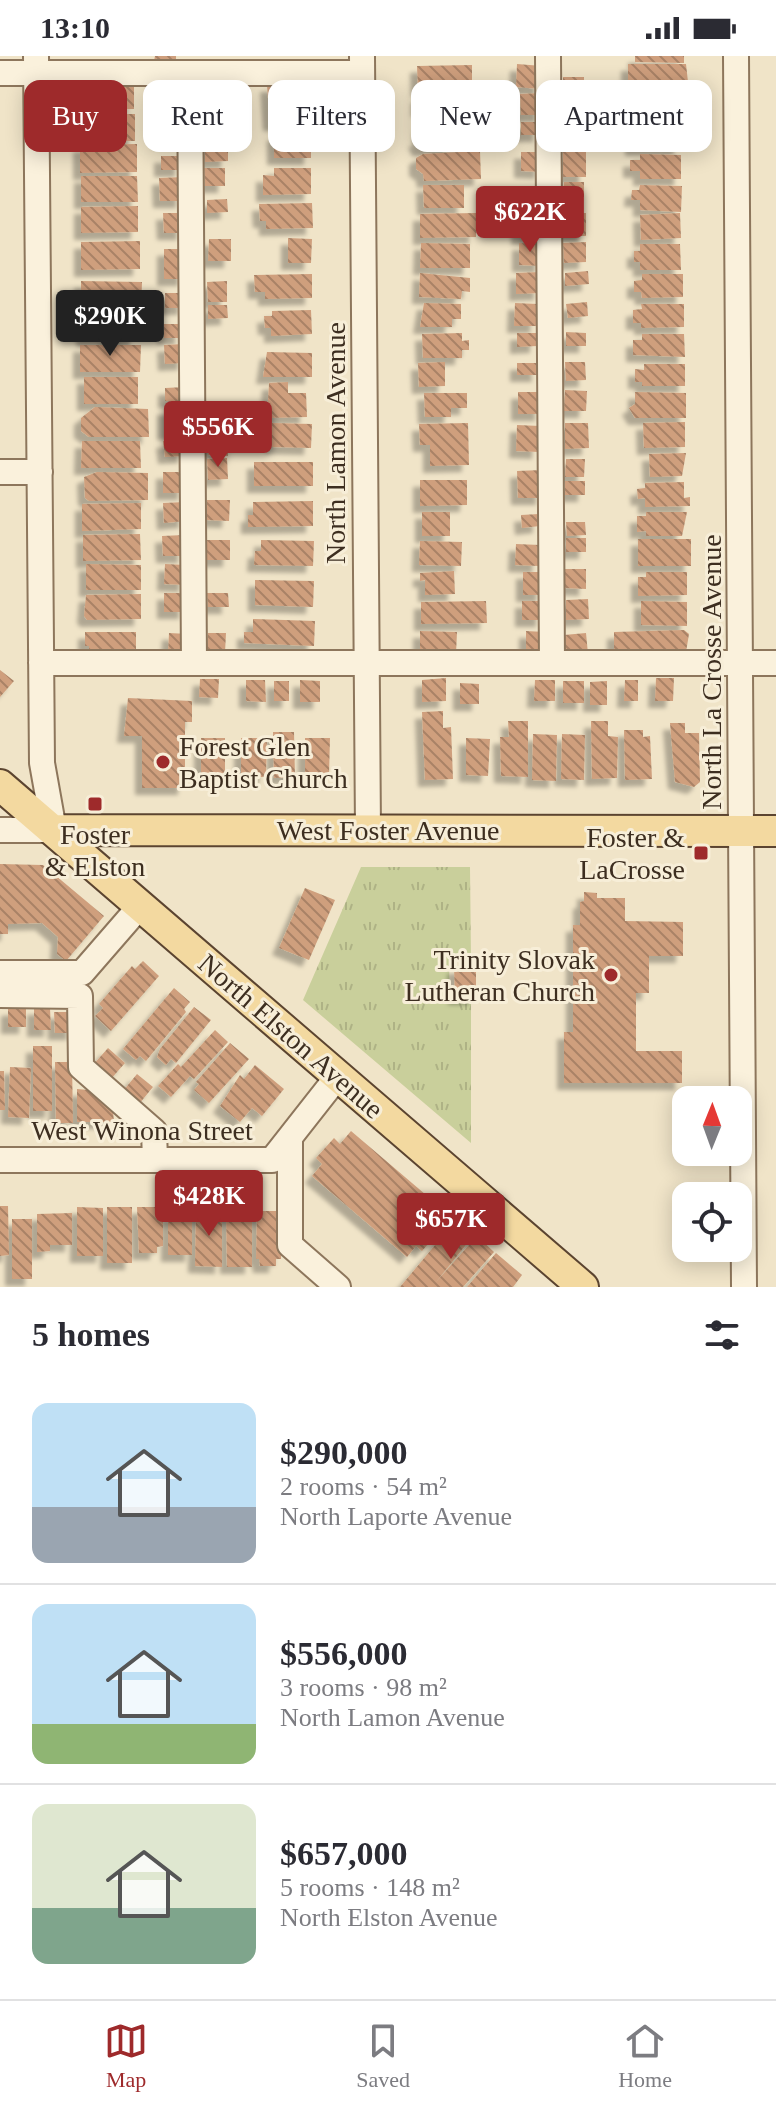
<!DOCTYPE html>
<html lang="en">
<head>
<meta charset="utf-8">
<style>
  :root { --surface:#fff; --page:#f7f7f7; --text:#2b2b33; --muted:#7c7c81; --line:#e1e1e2; --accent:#9e2a2b }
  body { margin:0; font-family:"Times New Roman",serif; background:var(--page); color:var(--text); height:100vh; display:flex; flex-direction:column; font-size:30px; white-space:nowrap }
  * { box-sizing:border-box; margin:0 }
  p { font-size:26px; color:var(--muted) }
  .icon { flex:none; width:44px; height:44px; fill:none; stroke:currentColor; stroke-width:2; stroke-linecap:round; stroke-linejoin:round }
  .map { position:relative; height:1231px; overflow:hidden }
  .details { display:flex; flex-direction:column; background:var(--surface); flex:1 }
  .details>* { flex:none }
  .guide { position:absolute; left:24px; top:24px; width:728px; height:72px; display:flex; gap:16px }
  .needle { width:52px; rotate:1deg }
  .fabs { position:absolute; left:672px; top:1030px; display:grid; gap:16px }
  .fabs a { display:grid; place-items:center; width:80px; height:80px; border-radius:16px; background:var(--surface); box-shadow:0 4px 20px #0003; font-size:40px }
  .price { position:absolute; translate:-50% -68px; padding:0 18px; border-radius:8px; background:var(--accent); color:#fff; font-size:26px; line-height:52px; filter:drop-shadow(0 2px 4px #0008) }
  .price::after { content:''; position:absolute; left:50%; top:48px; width:24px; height:18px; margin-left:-12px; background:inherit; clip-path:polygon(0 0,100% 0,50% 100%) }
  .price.selected { background:#222; color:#fff }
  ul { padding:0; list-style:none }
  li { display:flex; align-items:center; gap:24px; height:200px; padding:0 32px }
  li+li { border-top:2px solid var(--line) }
  li span { display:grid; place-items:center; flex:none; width:224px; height:160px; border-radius:16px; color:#555 }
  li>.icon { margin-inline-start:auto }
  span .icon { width:96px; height:96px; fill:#fffc; stroke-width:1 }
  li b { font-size:34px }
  h2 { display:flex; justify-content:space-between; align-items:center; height:96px; padding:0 32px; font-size:34px }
  .tag { padding:0 28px; border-radius:16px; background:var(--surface); box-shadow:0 4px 20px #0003; font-size:28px; line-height:72px }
  .tag.selected { background:var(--accent); color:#fff }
  .status { display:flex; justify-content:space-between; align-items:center; height:56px; padding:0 40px; background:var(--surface); direction:ltr }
  .status svg { height:22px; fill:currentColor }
  .tabs { display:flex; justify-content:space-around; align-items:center; height:112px; border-top:2px solid var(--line); background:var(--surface); font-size:22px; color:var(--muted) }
  .tabs a { display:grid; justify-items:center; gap:4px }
  .tabs .selected { color:var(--accent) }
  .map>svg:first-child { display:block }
</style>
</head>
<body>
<div class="status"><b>13:10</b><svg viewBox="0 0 49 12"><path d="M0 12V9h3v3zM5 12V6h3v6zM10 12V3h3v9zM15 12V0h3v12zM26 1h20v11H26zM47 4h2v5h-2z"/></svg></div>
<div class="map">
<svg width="776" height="1231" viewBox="0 0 776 1231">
  <defs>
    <pattern id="grass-tufts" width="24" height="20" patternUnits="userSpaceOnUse" patternTransform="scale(2)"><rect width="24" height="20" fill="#c9cf9b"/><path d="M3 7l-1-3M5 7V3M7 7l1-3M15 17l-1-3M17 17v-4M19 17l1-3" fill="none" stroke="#aeb285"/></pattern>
    <pattern id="building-back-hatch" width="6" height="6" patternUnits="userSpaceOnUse" patternTransform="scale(2)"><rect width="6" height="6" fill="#cf9f7d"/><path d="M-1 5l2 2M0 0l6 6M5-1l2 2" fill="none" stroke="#a98266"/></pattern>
    <filter id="shadow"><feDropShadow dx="-7" dy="7" stdDeviation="2" flood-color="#0004"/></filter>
  </defs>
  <rect width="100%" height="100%" fill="#f0e4c8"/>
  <path fill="url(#grass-tufts)" d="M361,811H470L471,905L449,907L450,946L471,947V1087L303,944Z"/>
  <path fill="url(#building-back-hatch)" filter="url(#shadow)" d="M155,0H176V6L154,5Z
    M635,0H684V7L635,6Z
    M517,8L542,10L541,33L516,31Z
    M628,8H686L689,35H628Z
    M472,9V33L418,34L417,10Z
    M563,21H584V35L563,34Z
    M134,26V53L80,54V27Z
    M165,28H186V50L166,49Z
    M226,28V47L207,48L206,29Z
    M267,29L302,30V53H311L310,69L270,68Z
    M541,37L542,59H521L520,38Z
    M482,39V63H433L432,54H418V40Z
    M565,39H588V59L565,60Z
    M641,39H684V64H642L641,59H630V43H642Z
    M81,58H135V85H80Z
    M161,64H183V85H160Z
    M521,66H540V79H521Z
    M585,67V90H564L563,68Z
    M632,68L685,69L680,93H632Z
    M420,69L461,70V74H469V94L419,93L415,84H419Z
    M274,78H311V102H274Z
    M228,84V105L205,106V85Z
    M137,88V116L80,117V89Z
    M480,95L481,123L424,125L423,118L416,113V102L423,98Z
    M521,96H542V116L521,115Z
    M563,96H586V121H563Z
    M640,98L681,99V123H640V115H630V104H640Z
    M161,100H182V114H161Z
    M204,112H225V130H205Z
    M274,112H311V138L263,139V119L274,120Z
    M81,120H137L138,146H81Z
    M183,121V145H160L159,122Z
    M564,126H584V141H563Z
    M423,129H464V152H424Z
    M640,129L682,130L681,156L640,154V144H631L632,134H639Z
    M539,132L540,151L517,152L516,133Z
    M227,143L228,156L207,157V144Z
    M312,147L313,172L266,173V165H260L259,148Z
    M138,150V176L81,177V151Z
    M163,157H183L184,177H164Z
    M476,157V181L420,182V158Z
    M563,157H586V180H564Z
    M680,157L681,182L641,184L640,159Z
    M540,162V182H518V163Z
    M288,182L312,183L311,207H288Z
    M209,183H231V205H208Z
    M140,185V213L81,214V186Z
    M586,186V206L564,207L563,187Z
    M421,187L470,188V212H420Z
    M519,187L542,188V210L519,209Z
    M640,188H680L681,214H640V206H634V195H640Z
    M164,193H185V223H164Z
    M588,215L589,228L565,230V217Z
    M540,216L541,237L516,238V217Z
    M420,217L470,222V236L462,235L461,243L419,241Z
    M312,218V242L265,243V236H255L254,219Z
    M642,218H683V241L642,242L641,236H634V225L642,224Z
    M81,225L142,226L141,254L81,253Z
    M227,225V246H208L207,226Z
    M165,237H185V252H165Z
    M587,246L588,260L568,262L566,248Z
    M424,247L461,248V263H452V271H420Z
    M515,247L538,248L537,270H514Z
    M641,248H684V271L641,272V267H633V254L642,253Z
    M208,249H227L228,262L208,263Z
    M311,254L312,278L271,280V272H265L264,260H272V255Z
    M84,257L137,258V285L84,284L80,267Z
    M164,268H182V282H164Z
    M566,276L586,277V290H566Z
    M462,277V285L469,284V294H462V302H423L422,278Z
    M517,277H537V290L517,291Z
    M642,278H684L685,301L633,299V284H642Z
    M184,288L185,307L165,308L164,289Z
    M80,289H141L140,316H80Z
    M267,296L312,297V321H263Z
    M445,306V330L419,331L418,307Z
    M565,306H585L586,324L566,325Z
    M517,307H538L539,319H517Z
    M644,308H685V330H642V326H635V313L644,314Z
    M84,321H138V348H84Z
    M288,326V337H306L307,361L267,362L269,327Z
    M185,331V345H165V332Z
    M565,334L587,335L586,355H564Z
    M518,336H541L542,358H518Z
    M635,336L686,337V362H635L629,352L635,348Z
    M424,337H467V352H451V361H425Z
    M95,351L148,353L149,381H89L81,375V362Z
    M164,352H186V377H164Z
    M685,366V391L644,392L643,367Z
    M272,367L312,368L311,392L272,391Z
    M468,367L469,409L430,410V389H420L419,368Z
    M565,367H588L589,392L565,393Z
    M517,369L540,370L539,396L516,395Z
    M184,384L185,400L165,401L163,385Z
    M82,385H140L141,412H81Z
    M208,385H228V400L208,399Z
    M686,397L682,420L650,421L649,398Z
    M227,402L228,423L208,424L207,403Z
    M566,403H585L584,421H565Z
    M254,406H313V430H254Z
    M542,414L543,442H518L517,415Z
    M97,416L148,417V444L89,445L85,442L84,421Z
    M163,416H185V437H163Z
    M420,424H467V449L420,450Z
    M565,425H585V439H565Z
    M684,426V442L690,441V450L645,451V442L638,443L637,433L645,432V427Z
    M207,444H230L229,465L207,464Z
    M313,445V470L248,471V459H253V446Z
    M185,446L186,465L164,467L163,447Z
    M141,447V473L82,475V448Z
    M422,456H450V480H422Z
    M646,456H687L682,480H646V475L637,476V460H646Z
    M539,458L540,470L522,472L521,459Z
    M566,466H585L586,479L567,480Z
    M140,478L141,504L83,505V479Z
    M184,479L185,500H163L162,480Z
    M566,482H586V496H566Z
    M638,483H691V510H638Z
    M206,484H230V504H207Z
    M261,484L314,485L313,510L254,509L255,495H261Z
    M420,485L462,486L461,510L419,509Z
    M516,488L540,489L539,510L515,509Z
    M86,508L141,509V534H86Z
    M165,508L186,509V529L164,528Z
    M565,513H586V533L565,532Z
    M454,515L455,538L425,539V524L420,525V517Z
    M523,516H544L543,539H523Z
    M646,516H687V539L638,540V521H646Z
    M255,524L314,525L313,551L255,549Z
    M164,537H185L186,556H164Z
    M207,537H228L229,551H208Z
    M141,538V563L87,564L84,560L86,539Z
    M588,543L589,563L566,564V544Z
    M486,545L487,567L421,568V546Z
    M522,545H543V564H522Z
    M641,545L687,546V570L641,569Z
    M253,563L315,565L314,590L244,587V576H253Z
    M684,574L689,578L686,596L614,593V576Z
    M420,575L457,576L456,598H420Z
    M526,575L545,576L544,595L526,594Z
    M85,576H136V597L89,598V590H85Z
    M169,577L188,578L187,597H168Z
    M208,577H226L225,597L207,596Z
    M586,577L588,598L566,599L564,579Z
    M0,614L14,625L0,641Z
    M446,622V645L422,646V624Z
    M656,622H674L673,645H655Z
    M200,623H219L218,642L199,641Z
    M246,624H265L266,646L246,645Z
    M300,624L320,625V646H300Z
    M535,624H555V645H534Z
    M625,624H638V645H624Z
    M274,625H289V645H274Z
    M563,625H584V647H563Z
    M607,625V649H590V626Z
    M460,627L479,628V648H460Z
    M128,642L192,645V666H185V732H142V680H124Z
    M443,655V672L451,671L453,723L425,724L422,656Z
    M508,665H528V721L501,720L500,681H509Z
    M591,665H608V680L618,681L617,722L592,723Z
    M670,667H685V677H699L700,726L694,731L675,726Z
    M624,674H643V681L650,680L652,723L625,724Z
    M273,676H294L295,721L274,722Z
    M533,678L557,679L556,725L532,724Z
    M562,678L585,679L584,724L561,723Z
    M201,682H225V720H201Z
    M241,682H267L266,721H241Z
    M305,682H330L329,720H305Z
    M466,682L490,683L488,720L466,719Z
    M0,808L43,809L104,860L66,905L57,898L58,881L42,867L8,868V878H0Z
    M305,832L335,844L309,904L279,892Z
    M584,836L597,837V842H625V865L683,866V900H649V937H636V995H682V1027H564V976H573V869H580V846L584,845Z
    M143,905L159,920L111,975L95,960L103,952L99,948L132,910L135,913Z
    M454,911H476V942H455Z
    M174,932L190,946L184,953L186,956L146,1005L140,1000L136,1004L123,993Z
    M194,951L211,964L176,1007L171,1003L166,1009L157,1001L160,993Z
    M26,952V971H8V953Z
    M34,952H50L51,974H34Z
    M54,956H73L74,977H55Z
    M215,974L228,986L194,1023L190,1020L171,1041L158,1030L178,1008L181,1011Z
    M230,987L249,1003L209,1047L194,1034L199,1028L196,1026Z
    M33,990H52V1055H33Z
    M108,992L125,1007L110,1024L93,1009Z
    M55,1006H72L73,1067H56Z
    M255,1009L284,1033L262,1060L252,1052L240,1066L220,1050L240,1019L244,1023Z
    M10,1011L31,1012L29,1062L8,1061Z
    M0,1015H4L5,1054H0Z
    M137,1018L153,1031L139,1048L123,1035Z
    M77,1033L88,1034L113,1055L114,1066H77Z
    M351,1075L446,1156L428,1176L434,1181L422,1195L416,1190L407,1201L312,1120L322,1108L316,1102L334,1082L340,1088Z
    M0,1150H8L9,1199L0,1200Z
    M77,1151L103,1152V1200H77Z
    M107,1151H132V1207H107Z
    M137,1151H163V1190L157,1191V1197H139Z
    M196,1152L222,1153V1211L195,1210Z
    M226,1153H252V1211H227Z
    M257,1155H282L281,1203H276V1210H260L259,1203H256Z
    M72,1157V1189H50V1195L37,1196V1158Z
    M192,1158V1199H168V1159Z
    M12,1163H32V1223H12Z
    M456,1164L474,1179L436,1226L477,1180L494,1196L463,1231H400Z
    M496,1197L522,1219L513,1231H467Z"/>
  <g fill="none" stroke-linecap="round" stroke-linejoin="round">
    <defs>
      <path id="minor" d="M362,0L368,774
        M548,0L552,607
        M736,0L744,1231
        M0,17H362
        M190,17L194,607
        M0,416H40
        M41,607H776
        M0,774H54L42,707L36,0
        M0,917H82L141,849
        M0,939L80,940L81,1011L154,1075L155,1104
        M290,1082V1189L338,1231
        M0,1104H272L338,1020"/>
      <path id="major" d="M0,729L583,1231
        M54,774L776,775"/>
    </defs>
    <use href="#minor" stroke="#8d765c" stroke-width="28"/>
    <use href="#major" stroke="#5b4430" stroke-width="34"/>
    <use href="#minor" stroke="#faf1dc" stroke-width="24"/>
    <use href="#major" stroke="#f3d9a0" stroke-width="30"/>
  </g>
  <g fill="#9e2a2b" stroke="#f7eed8" stroke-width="3">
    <circle cx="163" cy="706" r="8"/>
    <rect x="87" y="740" width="16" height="16" rx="4"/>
    <rect x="693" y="789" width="16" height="16" rx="4"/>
    <circle cx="611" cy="919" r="8"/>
  </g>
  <g text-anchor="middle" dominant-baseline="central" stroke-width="6" stroke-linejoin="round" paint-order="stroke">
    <g font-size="28" fill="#3d2e20" stroke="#f7eed8">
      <text transform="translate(335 387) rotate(-90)">North Lamon Avenue</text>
      <text transform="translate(711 616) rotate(-90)">North La Crosse Avenue</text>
      <text x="388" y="774">West Foster Avenue</text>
      <text transform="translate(291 980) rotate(41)">North Elston Avenue</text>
      <text x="142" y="1074">West Winona Street</text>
    </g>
    <g font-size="28" fill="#3d2e20" stroke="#f7eed8" text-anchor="end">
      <text x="179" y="690" text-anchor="start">Forest Glen<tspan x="179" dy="32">Baptist Church</tspan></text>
      <text x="95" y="778" text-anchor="middle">Foster<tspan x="95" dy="32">&amp; Elston</tspan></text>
      <text x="685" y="781">Foster &amp;<tspan x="685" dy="32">LaCrosse</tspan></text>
      <text x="595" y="903">Trinity Slovak<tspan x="595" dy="32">Lutheran Church</tspan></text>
    </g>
  </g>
</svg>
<div class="fabs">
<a><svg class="needle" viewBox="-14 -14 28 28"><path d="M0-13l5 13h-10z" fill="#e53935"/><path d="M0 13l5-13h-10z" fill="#7c7c81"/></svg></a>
<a><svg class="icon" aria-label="locate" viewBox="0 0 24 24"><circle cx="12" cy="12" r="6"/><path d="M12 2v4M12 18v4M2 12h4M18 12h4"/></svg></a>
</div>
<b class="price" style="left:530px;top:198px">$622K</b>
<b class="price selected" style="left:110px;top:302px">$290K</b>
<b class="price" style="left:218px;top:413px">$556K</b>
<b class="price" style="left:209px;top:1182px">$428K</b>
<b class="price" style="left:451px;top:1205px">$657K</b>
<div class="guide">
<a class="tag selected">Buy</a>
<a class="tag">Rent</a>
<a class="tag">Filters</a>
<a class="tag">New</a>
<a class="tag">Apartment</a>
</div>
</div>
<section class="details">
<h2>5 homes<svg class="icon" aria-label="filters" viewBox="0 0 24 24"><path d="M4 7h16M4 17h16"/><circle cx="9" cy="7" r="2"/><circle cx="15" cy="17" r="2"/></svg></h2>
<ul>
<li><span style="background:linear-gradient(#bfe0f5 65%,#9aa5b1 0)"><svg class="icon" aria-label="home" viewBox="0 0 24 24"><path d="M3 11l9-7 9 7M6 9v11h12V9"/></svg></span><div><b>$290,000</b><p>2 rooms · 54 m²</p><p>North Laporte Avenue</p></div></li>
<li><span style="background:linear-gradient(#bfe0f5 75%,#8fb573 0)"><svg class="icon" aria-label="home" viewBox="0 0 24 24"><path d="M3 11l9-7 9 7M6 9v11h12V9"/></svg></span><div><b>$556,000</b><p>3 rooms · 98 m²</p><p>North Lamon Avenue</p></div></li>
<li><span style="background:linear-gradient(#dfe7d0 65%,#7fa58c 0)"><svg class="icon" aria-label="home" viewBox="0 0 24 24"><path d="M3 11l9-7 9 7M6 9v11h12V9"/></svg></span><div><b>$657,000</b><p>5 rooms · 148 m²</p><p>North Elston Avenue</p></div></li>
</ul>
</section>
<nav class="tabs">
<a class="selected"><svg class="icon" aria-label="map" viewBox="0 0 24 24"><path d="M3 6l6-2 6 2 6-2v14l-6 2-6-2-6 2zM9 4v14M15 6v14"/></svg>Map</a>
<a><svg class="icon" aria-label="saved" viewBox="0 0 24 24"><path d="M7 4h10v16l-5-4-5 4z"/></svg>Saved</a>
<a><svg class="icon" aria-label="home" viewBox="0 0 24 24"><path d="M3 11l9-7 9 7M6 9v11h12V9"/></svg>Home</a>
</nav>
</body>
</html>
